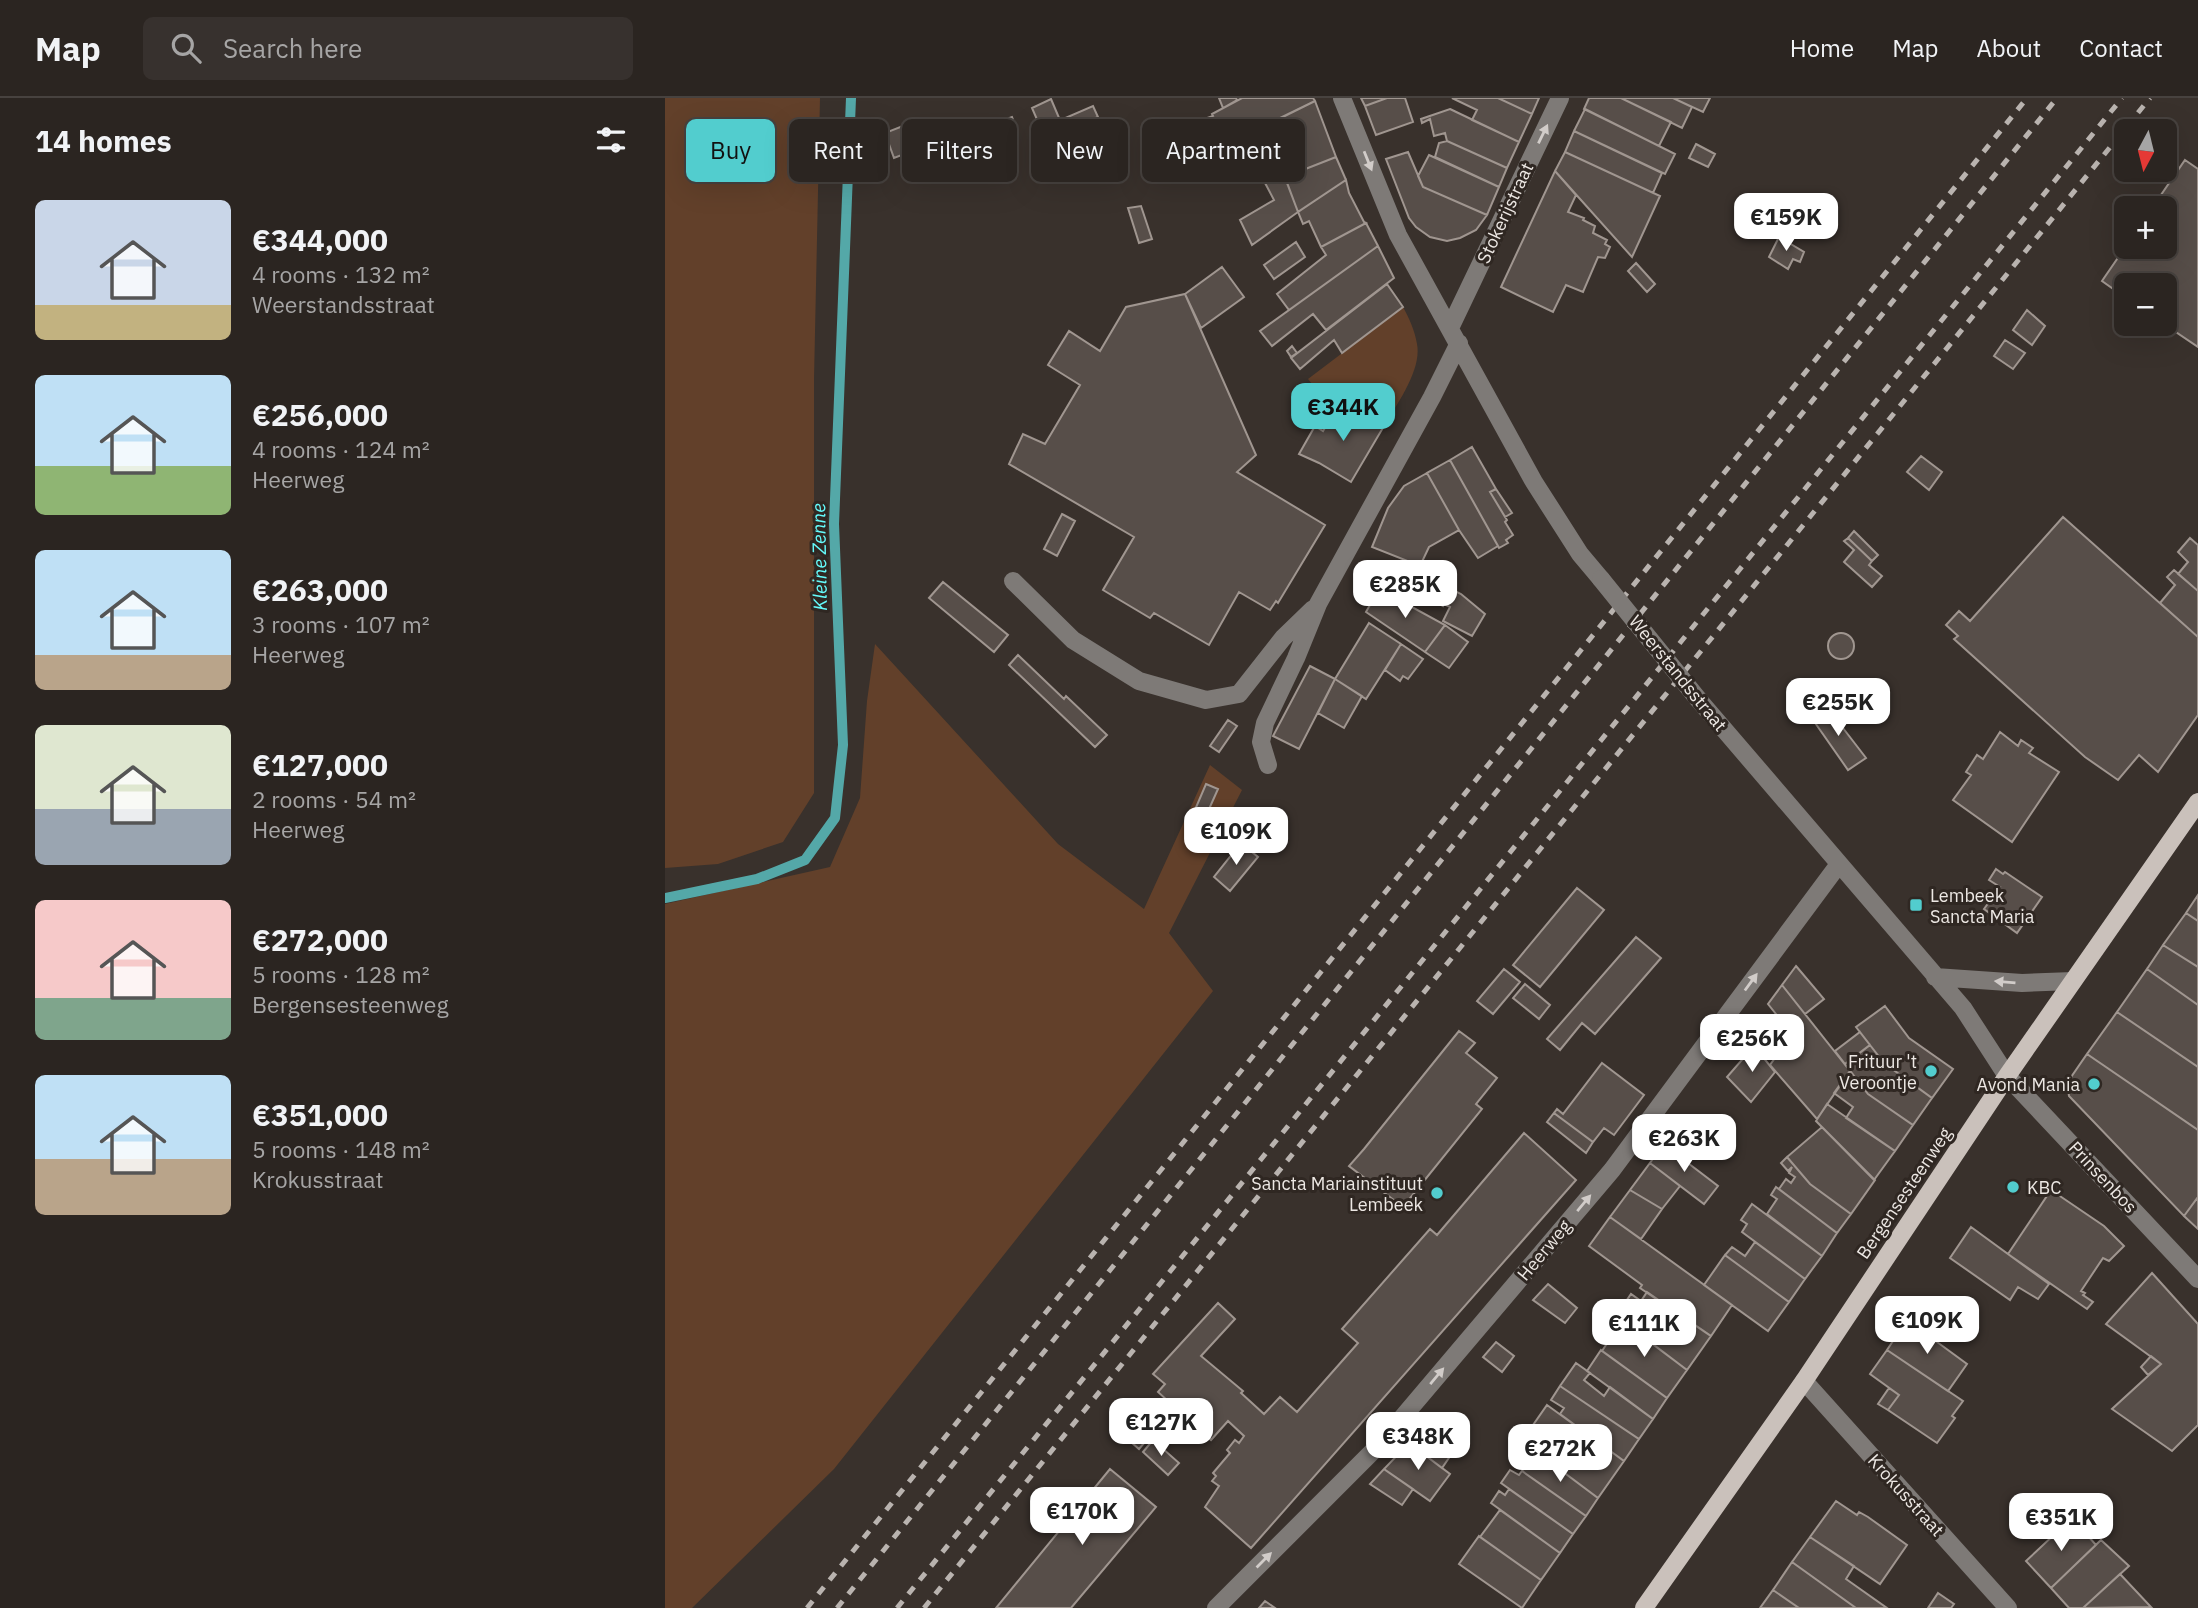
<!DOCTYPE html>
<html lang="en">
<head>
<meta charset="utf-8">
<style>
  :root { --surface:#2b2521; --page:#37312e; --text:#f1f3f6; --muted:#a6a5a5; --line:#47423f; --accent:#52cdce }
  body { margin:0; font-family:"IBM Plex Sans",sans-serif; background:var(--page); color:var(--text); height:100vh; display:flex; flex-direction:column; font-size:26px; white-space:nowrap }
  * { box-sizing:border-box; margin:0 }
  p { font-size:23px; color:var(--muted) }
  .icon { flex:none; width:38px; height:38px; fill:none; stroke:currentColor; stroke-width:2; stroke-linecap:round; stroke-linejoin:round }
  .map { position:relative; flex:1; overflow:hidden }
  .drawer { display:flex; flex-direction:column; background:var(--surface); width:665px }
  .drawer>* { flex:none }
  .guide { position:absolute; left:21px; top:21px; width:665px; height:63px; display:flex; gap:14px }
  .needle { width:46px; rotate:187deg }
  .fabs { position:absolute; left:1449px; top:21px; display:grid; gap:14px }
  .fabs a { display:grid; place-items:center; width:63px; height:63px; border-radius:10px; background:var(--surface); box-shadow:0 7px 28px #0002,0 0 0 2px var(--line); font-size:35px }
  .price { position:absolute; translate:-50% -60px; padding:0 16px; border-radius:14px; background:#fff; color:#222; font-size:23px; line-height:46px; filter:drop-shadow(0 2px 4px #0008) }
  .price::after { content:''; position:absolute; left:50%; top:42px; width:21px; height:16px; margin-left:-10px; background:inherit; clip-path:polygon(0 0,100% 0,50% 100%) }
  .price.on { background:var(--accent); color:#111 }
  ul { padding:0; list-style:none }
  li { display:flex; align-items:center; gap:21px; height:175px; padding:0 35px }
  li span { display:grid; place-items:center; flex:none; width:196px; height:140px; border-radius:10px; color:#555 }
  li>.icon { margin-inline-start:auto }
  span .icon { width:84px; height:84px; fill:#fffc; stroke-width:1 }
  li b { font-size:30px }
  h2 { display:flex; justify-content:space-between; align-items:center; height:84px; padding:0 35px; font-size:30px }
  .pill { padding:0 24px; border-radius:10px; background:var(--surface); box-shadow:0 7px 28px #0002,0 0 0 2px var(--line); font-size:24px; line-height:63px }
  .pill.on { background:var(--accent); color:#111 }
  header { display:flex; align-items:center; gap:42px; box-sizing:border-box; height:98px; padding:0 35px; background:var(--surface); border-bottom:2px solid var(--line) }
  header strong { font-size:33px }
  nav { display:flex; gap:38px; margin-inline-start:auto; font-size:24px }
  .search { width:490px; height:63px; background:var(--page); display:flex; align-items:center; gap:18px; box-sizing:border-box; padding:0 24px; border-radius:10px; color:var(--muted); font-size:26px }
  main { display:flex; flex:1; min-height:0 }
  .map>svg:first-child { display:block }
</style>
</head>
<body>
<header>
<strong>Map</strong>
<div class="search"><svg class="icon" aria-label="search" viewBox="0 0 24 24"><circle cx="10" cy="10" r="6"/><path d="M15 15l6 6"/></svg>Search here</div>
<nav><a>Home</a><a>Map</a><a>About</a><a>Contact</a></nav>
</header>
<main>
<section class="drawer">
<h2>14 homes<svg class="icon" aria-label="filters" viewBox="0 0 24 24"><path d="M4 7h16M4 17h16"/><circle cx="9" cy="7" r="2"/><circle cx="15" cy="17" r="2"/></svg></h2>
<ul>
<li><span style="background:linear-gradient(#c9d6e8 75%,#c2b280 0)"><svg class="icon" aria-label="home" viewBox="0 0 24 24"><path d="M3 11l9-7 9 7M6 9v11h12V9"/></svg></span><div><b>€344,000</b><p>4 rooms · 132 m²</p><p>Weerstandsstraat</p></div></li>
<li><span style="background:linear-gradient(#bfe0f5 65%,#8fb573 0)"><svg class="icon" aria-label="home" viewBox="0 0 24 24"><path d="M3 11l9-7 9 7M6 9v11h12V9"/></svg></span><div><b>€256,000</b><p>4 rooms · 124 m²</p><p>Heerweg</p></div></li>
<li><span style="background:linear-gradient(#bfe0f5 75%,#b9a48a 0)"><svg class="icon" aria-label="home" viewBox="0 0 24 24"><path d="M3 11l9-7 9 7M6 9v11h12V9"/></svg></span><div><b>€263,000</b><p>3 rooms · 107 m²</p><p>Heerweg</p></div></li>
<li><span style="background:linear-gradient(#dfe7d0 60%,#9aa5b1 0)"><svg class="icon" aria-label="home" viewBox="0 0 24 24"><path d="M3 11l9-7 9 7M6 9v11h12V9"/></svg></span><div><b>€127,000</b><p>2 rooms · 54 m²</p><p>Heerweg</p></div></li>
<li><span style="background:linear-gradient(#f6c9c9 70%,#7fa58c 0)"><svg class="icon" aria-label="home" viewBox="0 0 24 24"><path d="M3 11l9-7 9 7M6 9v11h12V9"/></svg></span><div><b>€272,000</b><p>5 rooms · 128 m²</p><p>Bergensesteenweg</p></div></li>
<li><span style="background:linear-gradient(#bfe0f5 60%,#b9a48a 0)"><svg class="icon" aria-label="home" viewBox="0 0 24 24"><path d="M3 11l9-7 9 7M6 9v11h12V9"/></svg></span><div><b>€351,000</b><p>5 rooms · 148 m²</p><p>Krokusstraat</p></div></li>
</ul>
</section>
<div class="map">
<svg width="1533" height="1510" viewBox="0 0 1533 1510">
  <rect width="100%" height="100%" fill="#39312c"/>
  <path fill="#62402a" d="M0,0H155L149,281V695L118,744L53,766L0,770Z
    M738,209C744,220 750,233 752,246C757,272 732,306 719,328L659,301L643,281Z
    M210,546L393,746L479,811L545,667L577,692L504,835L548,893L169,1371L27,1510H0V806L165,769L195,700L202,603Z"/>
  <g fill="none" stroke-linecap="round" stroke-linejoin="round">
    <path stroke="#54a8a8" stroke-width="10" d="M0,800L92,781L140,762L170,720L178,647L169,426L186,0"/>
  </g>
  <path fill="#574e49" stroke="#a09690" stroke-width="2" d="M554,0H571L572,2L558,10Z
    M577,0H648L650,3L580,38L575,26L563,30L561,25L543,30L539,21L548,18L547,16Z
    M696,0H722L700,8Z
    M722,0H740L748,24L711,37L700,8Z
    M787,0H833L867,16L854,44L807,22L812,12Z
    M833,0H874L867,16Z
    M924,0H956L1006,24L994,48L919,11Z
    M956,0H1008L1027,9L1017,30Z
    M1008,0H1045L1038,14Z
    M386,1L397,27L400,25L398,21L428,8L433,19L380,40L367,10Z
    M650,3L671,59L620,79L610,54L595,60L592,52L576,60L568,43Z
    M785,11L854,44L842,70L782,43L780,35L769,38L765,21L757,25L756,21Z
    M920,11L1010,56L1000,76L909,33Z
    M347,19L352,32L316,46L311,32Z
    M253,22L263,47L229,60L220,35Z
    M909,33L997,75L988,95L900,54Z
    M782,43L842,70L834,89L770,59L774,45Z
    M1031,46L1050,56L1043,69L1024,60Z
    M592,52L595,60L610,54L617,72L599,83L594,84L581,57Z
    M743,54L758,89L822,117L811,132L795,140L782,143L765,139L751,129L744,120L721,61Z
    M900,54L995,98L967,159L890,73Z
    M764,57L834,89L822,117L758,89L753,78Z
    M671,59L681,82L633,114L620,79Z
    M1520,62L1533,71V249L1499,226L1500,187H1461V200L1437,183L1461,148L1500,149V110H1487Z
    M617,72L633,114L587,147L575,122L609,102L599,83Z
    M890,73L911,97L903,114L919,120L918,122L930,128L928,135L942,142L940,146L945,149L940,160L933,159L918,194L901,187L888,214L836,189Z
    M681,82L684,95L699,124L701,125L656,149L644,123L638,126L633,114Z
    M476,108L487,141L474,145L463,110Z
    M701,125L713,148L624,212L612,196L661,157L656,149Z
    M1114,139L1139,154L1135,164L1128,161L1123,171L1104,159Z
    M631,144L640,159L609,181L599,167Z
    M713,148L729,180L661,232L648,216L607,248L595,233Z
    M971,165L990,186L982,194L963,173Z
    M557,169L579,199L536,230L520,196Z
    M722,186L738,209L677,255L669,242L635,271L626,260Z
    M520,196L591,357L572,374L660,427L613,505L611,503L605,512L574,494L544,547L489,515L485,520L438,492L469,439L344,366L358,336L380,346L415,287L383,267L404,233L435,253L461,209Z
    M1362,212L1380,228L1367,247L1348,232Z
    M1340,242L1360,255L1348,271L1329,258Z
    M627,248L632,255L626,259L622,253Z
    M673,308L719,328L686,384L654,365L634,356L650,328L658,333Z
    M807,349L831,391L825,394L842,422L840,424L848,437L841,442L843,445L834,450L785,362Z
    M1256,358L1277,374L1264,392L1242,374Z
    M785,362L833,448L813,460L794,432L762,375Z
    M762,375L794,432L764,449L755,468L707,449L723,410L739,388Z
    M831,391L847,415L840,419L825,394Z
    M397,416L410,423L392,458L379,451Z
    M1398,419L1533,539V617L1493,674L1474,657L1453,682L1420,659L1289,541L1293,538L1281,527L1294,513L1305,523Z
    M1189,433L1213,457L1207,463L1183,440Z
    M1183,440L1207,463L1204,467L1217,478L1207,489L1179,464L1189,452L1179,443Z
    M1525,440L1533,447V493L1513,476L1523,464L1513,454Z
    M1509,472L1533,493V539L1495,505L1510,487L1502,479Z
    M766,481L796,496L820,516L807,538L778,523L785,509L779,506L778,508L757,496Z
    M278,484L343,537L329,554L264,500Z
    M714,491L780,527L760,554L701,514Z
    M704,525L736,546L701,601L670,581Z
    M780,527L803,544L784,570L760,554Z
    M1163 548a13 13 0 1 1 26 0a13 13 0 1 1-26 0Z
    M736,546L758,561L743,581L738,578L735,583L720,572Z
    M353,557L399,601L401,598L442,637L430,649L344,567Z
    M645,568L670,581L634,651L608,638Z
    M670,581L697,598L679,630L653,615Z
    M1161,608L1201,660L1183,672L1146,619Z
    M563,622L572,628L554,654L545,648Z
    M1335,634L1353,648L1356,642L1368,650L1364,655L1394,674L1347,744L1288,702L1306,677L1301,674L1312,657L1318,661Z
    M541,686L553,691L540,720L529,714Z
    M576,745L593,759L565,793L549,779Z
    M1331,771L1338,776L1340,774L1377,799L1352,835L1319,811L1335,789L1324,782Z
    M912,790L939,812L875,889L848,867Z
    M1533,797V823L1521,815Z
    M1521,815L1533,823V869L1498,847Z
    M971,839L996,860L930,936L917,925L895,952L882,941Z
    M1498,847L1533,869V907L1482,871Z
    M1131,868L1159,901L1140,916L1117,887Z
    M839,871L855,884L828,916L812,903Z
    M1482,871L1533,907V969L1452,914Z
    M860,886L885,907L874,921L848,900Z
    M1117,887L1185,973L1152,1021L1105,967L1127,936L1103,906Z
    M1220,908L1244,940L1288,971L1267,1000L1219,965L1191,929Z
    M1452,914L1533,969V1032L1422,956Z
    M794,933L810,945L801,955L832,980L811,1006L817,1011L738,1109L684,1068L699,1051Z
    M1195,934L1205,947L1180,966L1170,953Z
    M1205,947L1219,965L1267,1000L1248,1027L1203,996L1180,966Z
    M1089,948L1110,974L1086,1004L1062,979Z
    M1422,956L1533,1032V1099L1519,1118L1404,998L1402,985Z
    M937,965L979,997L949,1037L939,1030L928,1044L889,1015L892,1011L898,1016Z
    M1185,973L1203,996L1248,1027L1230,1053L1181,1020L1188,1009L1169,995Z
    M1162,1006L1230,1053L1209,1082L1151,1023Z
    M889,1015L928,1044L921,1055L882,1024Z
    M1157,1029L1210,1082L1186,1116L1145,1086L1122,1059Z
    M859,1035L911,1082L586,1450L540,1409L554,1388L547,1383L551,1378L548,1375L565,1355L562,1352L570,1342L574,1345L579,1338L563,1323L546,1342L493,1294L500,1286L488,1276L553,1205L570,1221L536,1258L578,1293L576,1295L599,1316L615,1299L632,1314L693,1245L677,1231L765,1131L772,1137Z
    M998,1046L1053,1088L1039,1106L985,1065Z
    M1122,1059L1145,1086L1186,1116L1172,1135L1114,1091L1121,1081L1126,1085L1130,1079L1124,1075L1127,1069L1123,1073L1116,1065Z
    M985,1065L1015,1088L997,1111L965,1092Z
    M1111,1089L1172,1135L1157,1158L1102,1116L1112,1101L1106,1097Z
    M965,1092L997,1111L976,1141L945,1119Z
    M1386,1092L1439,1128L1459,1148L1444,1163L1438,1160L1416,1193L1420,1195L1418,1197L1428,1204L1422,1211L1343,1156Z
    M1533,1099V1131L1519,1118Z
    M1087,1106L1157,1158L1140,1181L1077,1134L1082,1126L1076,1122Z
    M945,1119L1067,1207L1046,1238L975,1190L977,1187L924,1148Z
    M1306,1129L1384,1186L1373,1201L1353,1189L1345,1202L1285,1160Z
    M1090,1144L1140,1181L1124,1204L1060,1157L1067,1149L1080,1158Z
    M1060,1157L1124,1204L1103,1233L1039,1187Z
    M1487,1175L1533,1226V1327L1507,1353L1447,1311L1496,1266L1441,1226Z
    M883,1186L912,1210L900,1225L868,1202Z
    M982,1194L1046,1238L1022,1272L951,1218L966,1196L976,1203Z
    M954,1221L1022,1272L1002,1300L937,1253L945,1241L942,1240Z
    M1242,1222L1302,1266L1283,1293L1222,1252Z
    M831,1244L849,1258L837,1274L818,1259Z
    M936,1252L1002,1300L988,1321L922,1273Z
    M1222,1252L1298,1303L1287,1318L1290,1320L1272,1345L1223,1312L1234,1297L1205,1276Z
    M1486,1258L1496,1266L1483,1277L1476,1269Z
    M911,1265L925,1275L919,1282L939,1298L945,1289L988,1321L974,1341L895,1288Z
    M895,1288L974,1341L959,1363L895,1316L899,1310L886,1302Z
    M1224,1290L1234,1297L1223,1312L1213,1306Z
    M882,1307L959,1363L933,1400L857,1343Z
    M459,1316L485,1338L474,1351L449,1329Z
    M757,1328L790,1351L777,1370L744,1345Z
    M488,1342L514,1365L503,1377L478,1354Z
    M744,1345L785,1376L765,1403L719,1371Z
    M870,1353L933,1400L921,1418L857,1373Z
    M445,1371L491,1409L406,1510H331Z
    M719,1371L748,1391L737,1407L705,1386Z
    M845,1372L854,1377L857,1373L921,1418L908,1436L836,1385Z
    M844,1391L908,1436L895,1455L826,1405L834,1393L840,1397Z
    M1171,1403L1192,1417L1194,1414L1203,1419L1242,1447L1215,1486L1145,1439Z
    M835,1412L895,1455L876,1482L815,1439Z
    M1407,1420L1431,1447L1386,1490L1361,1463Z
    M814,1438L876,1482L857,1510L794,1466Z
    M1145,1439L1189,1468L1181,1481L1222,1510H1191L1127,1464Z
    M1436,1442L1464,1468L1418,1510H1404L1386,1490Z
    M1127,1464L1191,1510H1134L1108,1492Z
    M1455,1476L1486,1509L1418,1510Z
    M1108,1492L1134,1510H1095Z
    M1273,1495L1289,1506L1286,1510H1263Z
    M600,1503L610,1510H594Z"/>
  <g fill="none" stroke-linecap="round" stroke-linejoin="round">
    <path stroke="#7e7a77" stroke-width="18" d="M677,0L733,137L869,384L915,456L936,481
      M785,230L895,0
      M348,483L408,542L474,583L541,602L574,596L618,540L648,511
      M1033,601L1298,910L1342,978L1533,1181
      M603,667L596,644L600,625L631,560L653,506L767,299L794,245
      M1270,879L1357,885L1408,883
      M1139,1283L1343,1510
      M551,1510L714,1347L947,1072L1174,766"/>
    <path stroke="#cac1bb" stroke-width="18" d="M979,1510L1139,1283L1342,978L1533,704"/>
    <path stroke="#b9b3af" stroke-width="5" stroke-dasharray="9 9" stroke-linecap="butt" d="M142,1510L1362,0
      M172,1510L1392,0
      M232,1510L1457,0
      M259,1510L1485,0"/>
    <path stroke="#7e7a77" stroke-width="18" d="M936,481L1033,601"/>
  </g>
  <defs><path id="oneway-solid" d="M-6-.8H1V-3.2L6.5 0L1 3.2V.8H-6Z" transform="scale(1.75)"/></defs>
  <g fill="#d1ccc9">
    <use href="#oneway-solid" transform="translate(878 36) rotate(-64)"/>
    <use href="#oneway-solid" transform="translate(703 63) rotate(68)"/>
    <use href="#oneway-solid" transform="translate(1086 884) rotate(-54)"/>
    <use href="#oneway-solid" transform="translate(1340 884) rotate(-175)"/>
    <use href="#oneway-solid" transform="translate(919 1105) rotate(-50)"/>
    <use href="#oneway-solid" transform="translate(772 1278) rotate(-50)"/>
    <use href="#oneway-solid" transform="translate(599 1462) rotate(-45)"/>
  </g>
  <g fill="#52cdce" stroke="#2f2722" stroke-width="2.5">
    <rect x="1244" y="800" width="14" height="14" rx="3.5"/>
    <circle cx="1266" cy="973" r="7"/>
    <circle cx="1429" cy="986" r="7"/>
    <circle cx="1348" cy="1089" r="7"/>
    <circle cx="772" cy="1095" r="7"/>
  </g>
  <g text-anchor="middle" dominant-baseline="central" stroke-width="6" stroke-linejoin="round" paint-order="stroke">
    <g font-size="18" fill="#ede8e4" stroke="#2f2722">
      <text transform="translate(840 115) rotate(-65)">Stokerijstraat</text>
      <text transform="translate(1013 575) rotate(51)">Weerstandsstraat</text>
      <text transform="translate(1438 1079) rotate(47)">Prinsenbos</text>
      <text transform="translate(1239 1095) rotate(-56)">Bergensesteenweg</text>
      <text transform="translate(879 1152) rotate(-50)">Heerweg</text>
      <text transform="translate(1241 1397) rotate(48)">Krokusstraat</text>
    </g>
    <g font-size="18" fill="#ede8e4" stroke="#2f2722" text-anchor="end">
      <text x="1265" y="797" text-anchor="start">Lembeek<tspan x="1265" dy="21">Sancta Maria</tspan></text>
      <text x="1252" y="963">Frituur 't<tspan x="1252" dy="21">Veroontje</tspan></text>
      <text x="1415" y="986">Avond Mania</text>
      <text x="758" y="1085">Sancta Mariainstituut<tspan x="758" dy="21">Lembeek</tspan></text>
      <text x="1362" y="1089" text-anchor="start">KBC</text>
    </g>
    <g font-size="19" font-style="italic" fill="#65fbfc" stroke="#2f2722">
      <text transform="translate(154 459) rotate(-91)">Kleine Zenne</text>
    </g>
  </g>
</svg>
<div class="fabs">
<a><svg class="needle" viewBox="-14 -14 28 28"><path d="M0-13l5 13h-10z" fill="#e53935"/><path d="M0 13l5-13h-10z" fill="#a6a5a5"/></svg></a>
<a>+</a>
<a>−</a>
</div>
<b class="price" style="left:1121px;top:155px">€159K</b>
<b class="price on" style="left:678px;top:345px">€344K</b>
<b class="price" style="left:740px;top:522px">€285K</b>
<b class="price" style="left:1173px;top:640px">€255K</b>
<b class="price" style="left:571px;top:769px">€109K</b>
<b class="price" style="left:1087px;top:976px">€256K</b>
<b class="price" style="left:1019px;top:1076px">€263K</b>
<b class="price" style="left:1262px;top:1258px">€109K</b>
<b class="price" style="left:979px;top:1261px">€111K</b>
<b class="price" style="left:496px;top:1360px">€127K</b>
<b class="price" style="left:753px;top:1374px">€348K</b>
<b class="price" style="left:895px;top:1386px">€272K</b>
<b class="price" style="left:417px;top:1449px">€170K</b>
<b class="price" style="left:1396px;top:1455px">€351K</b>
<div class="guide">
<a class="pill on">Buy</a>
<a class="pill">Rent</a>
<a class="pill">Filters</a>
<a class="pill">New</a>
<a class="pill">Apartment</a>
</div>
</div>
</main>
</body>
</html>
